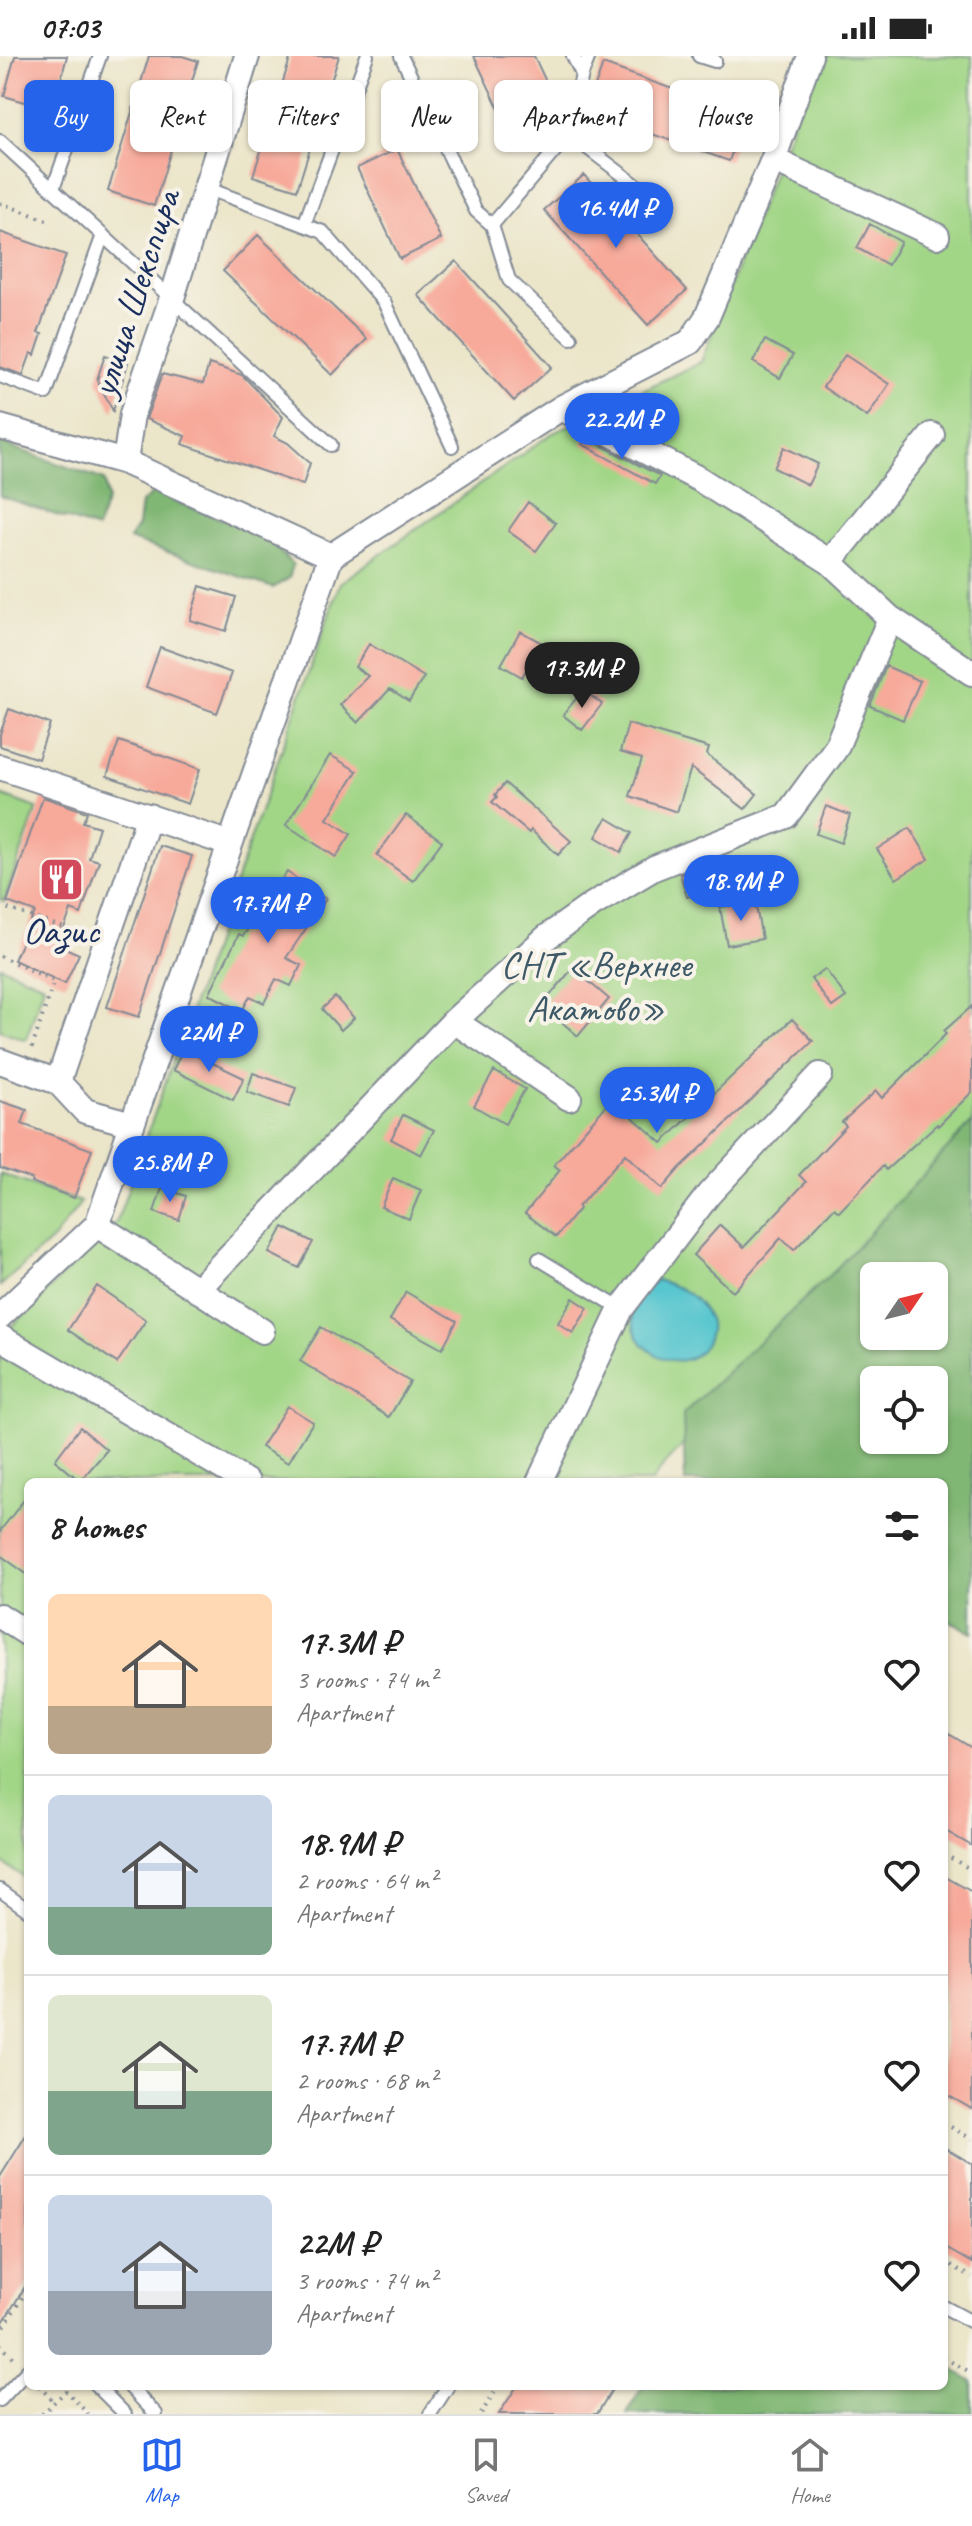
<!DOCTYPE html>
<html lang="en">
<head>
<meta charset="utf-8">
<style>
  :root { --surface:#fff; --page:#f2f2f2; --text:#222; --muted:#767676; --line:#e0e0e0; --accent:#2563eb }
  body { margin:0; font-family:Caveat,sans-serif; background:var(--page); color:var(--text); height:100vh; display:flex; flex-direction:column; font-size:30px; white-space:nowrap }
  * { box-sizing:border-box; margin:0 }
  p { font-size:26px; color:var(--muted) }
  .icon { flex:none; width:44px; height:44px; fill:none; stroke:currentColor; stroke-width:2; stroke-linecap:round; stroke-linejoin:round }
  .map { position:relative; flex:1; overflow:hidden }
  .drawer { position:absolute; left:24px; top:1422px; width:924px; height:912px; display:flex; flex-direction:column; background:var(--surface); border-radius:12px; box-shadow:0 2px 6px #0004 }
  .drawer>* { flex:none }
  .guide { position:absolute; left:24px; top:24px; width:924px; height:72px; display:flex; gap:16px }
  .needle { width:52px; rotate:55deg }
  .tools { position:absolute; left:860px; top:1206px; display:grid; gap:16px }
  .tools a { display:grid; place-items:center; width:88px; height:88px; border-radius:12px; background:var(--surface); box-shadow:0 2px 6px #0004; font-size:40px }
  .price { position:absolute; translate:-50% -68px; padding:0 18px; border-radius:28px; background:var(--accent); color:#fff; font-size:26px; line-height:52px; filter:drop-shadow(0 2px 4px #0008) }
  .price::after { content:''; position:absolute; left:50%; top:48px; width:24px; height:18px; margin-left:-12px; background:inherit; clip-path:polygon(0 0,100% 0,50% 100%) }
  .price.selected { background:#222; color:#fff }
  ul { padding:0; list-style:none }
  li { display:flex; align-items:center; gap:24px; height:200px; padding:0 24px }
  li+li { border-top:2px solid var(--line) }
  li span { display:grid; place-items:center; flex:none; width:224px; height:160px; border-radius:12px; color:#555 }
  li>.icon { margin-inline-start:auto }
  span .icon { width:96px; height:96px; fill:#fffc; stroke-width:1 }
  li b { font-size:34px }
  h2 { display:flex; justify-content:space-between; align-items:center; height:96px; padding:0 24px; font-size:34px }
  .tag { padding:0 28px; border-radius:12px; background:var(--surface); box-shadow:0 2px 6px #0004; font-size:28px; line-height:72px }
  .tag.selected { background:var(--accent); color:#fff }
  .status { display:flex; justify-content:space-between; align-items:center; height:56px; padding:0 40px; background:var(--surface); direction:ltr }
  .status svg { height:22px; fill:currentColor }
  .dock { display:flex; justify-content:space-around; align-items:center; height:112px; border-top:2px solid var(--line); background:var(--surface); font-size:22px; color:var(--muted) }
  .dock a { display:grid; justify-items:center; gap:4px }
  .dock .selected { color:var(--accent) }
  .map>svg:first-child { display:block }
</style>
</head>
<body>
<div class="status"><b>07:03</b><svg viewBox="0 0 49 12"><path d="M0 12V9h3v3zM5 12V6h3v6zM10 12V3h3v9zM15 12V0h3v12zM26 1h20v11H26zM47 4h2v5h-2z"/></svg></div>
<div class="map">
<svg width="972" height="2358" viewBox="0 0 972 2358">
  <rect width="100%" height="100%" fill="#f7f3e8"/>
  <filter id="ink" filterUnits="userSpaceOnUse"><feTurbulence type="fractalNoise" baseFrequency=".0125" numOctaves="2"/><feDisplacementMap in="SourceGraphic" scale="16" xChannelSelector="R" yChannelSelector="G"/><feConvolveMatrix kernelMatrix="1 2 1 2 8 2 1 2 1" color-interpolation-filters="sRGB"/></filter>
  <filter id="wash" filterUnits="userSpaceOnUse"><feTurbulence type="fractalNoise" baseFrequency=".006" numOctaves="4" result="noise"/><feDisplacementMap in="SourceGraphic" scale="32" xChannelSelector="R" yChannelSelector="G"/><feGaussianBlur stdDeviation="1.8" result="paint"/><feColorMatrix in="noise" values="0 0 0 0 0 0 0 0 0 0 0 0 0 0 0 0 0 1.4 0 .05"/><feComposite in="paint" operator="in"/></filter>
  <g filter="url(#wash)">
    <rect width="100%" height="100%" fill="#ebe5c9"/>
    <path fill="#a2d687" stroke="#5e8272" stroke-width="2" d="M818,0H972V1071L891,1163L659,1415L652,1426H28V1824L0,1805V1280L24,1259L117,1165L340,527L551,378L701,306Z
      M0,739L37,752L4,845L0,843Z
      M0,910L44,929L26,984L0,974Z
      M0,1118L81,1146L53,1183L0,1230Z"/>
    <path fill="#81b774" stroke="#4e7369" stroke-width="2" fill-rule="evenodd" d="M0,387L104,424L107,443L97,473L0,440Z
      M153,437L264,479L293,509L289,522L273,532L129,483L138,470L141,447Z
      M972,1066V1577L944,1562V1426H685L683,1358L837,1212ZM934,1220V1280H874V1220ZM934,1324V1384H874V1324Z
      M944,2308L972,2325V2358H627L643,2330H944Z"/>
    <path fill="#59c6cf" stroke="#3a7a96" stroke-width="2" d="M656,1224C681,1231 697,1238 709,1263C712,1271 710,1279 706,1287C683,1329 613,1288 638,1242C642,1236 651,1230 656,1224Z"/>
    <g id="blocks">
      <path fill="#f7a99a" d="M15,0H67L53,54L4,40Z
        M149,0H182L198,5L154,150L108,135Z
        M291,0H339L297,134L253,120Z
        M474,0H534L556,47L507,70Z
        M603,8L745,59L729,105L586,55Z
        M397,93L441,183L400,203L357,112Z
        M584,119L687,234L648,269L544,154Z
        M870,168L901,186L888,209L857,192Z
        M0,176L66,199L38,277L42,278L35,299L31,297L23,319L0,311Z
        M258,179L367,283L332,319L223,215Z
        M456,205L552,311L514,345L418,239Z
        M765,284L793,299L780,322L753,306Z
        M105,299L128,307L113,355L97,324Z
        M845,299L889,328L867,361L823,331Z
        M209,308L242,319L283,361L274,380L288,387L310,407L303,429L182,388L185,380L146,363L162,318L203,328Z
        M585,381L660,420L655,428L582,388Z
        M784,391L818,408L808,429L774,412Z
        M528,446L556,467L536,495L508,475Z
        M200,530L236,541L226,575L190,564Z
        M520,575L542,587L522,621L501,609Z
        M369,588L424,621L409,645L390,633L358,667L340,649L368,620L355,611Z
        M160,591L232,617L217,657L146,631Z
        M886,610L920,625L903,664L870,650Z
        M583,634L602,648L582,674L563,659Z
        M9,653L50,668L38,703L0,690V678Z
        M628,668L709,692L707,699L757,738L745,753L691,712L677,756L630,740L642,703L620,696Z
        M119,685L200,713L188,748L107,720Z
        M330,699L357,715L327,763L351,778L336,801L286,769Z
        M505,727L571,785L558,799L531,774L529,777L492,746L497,741L495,739Z
        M43,741L87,756L83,766L99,771L89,802L99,805L81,858L71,854L58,889L79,898L65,928L14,904L35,856L7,846Z
        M826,750L850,759L841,787L816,778Z
        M406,759L442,785L413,825L377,799Z
        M607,762L632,777L621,796L596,781Z
        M910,772L929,803L896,823L877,793Z
        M160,790L192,800L139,961L107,951Z
        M709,809L717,832L687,841L680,818Z
        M287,816L326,843L286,902L301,909L291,930L276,923L264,947L250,940L242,955L209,938L239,878L243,880Z
        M755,845L762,883L727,889L720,851Z
        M573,912L609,943L578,980L542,949Z
        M825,913L846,941L832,951L811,923Z
        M335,941L354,962L341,974L322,953Z
        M972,950V1036L938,1070L937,1068L886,1114L883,1110L839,1156L834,1152L794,1194L781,1182L733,1236L693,1199L720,1169L744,1191L806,1126L799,1119L846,1070L842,1066L876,1035L882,1042L946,978L944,975Z
        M792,963L813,985L679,1113L662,1133L625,1098L578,1151L579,1153L556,1181L525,1157L560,1114L554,1109L612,1043L662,1087Z
        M183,993L244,1022L233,1044L173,1014Z
        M494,1015L525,1033L505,1068L474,1050Z
        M253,1017L296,1032L289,1051L247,1036Z
        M0,1045L27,1054L22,1068L92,1094L74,1142L31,1126L32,1123L0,1112Z
        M403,1059L434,1074L421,1099L391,1083Z
        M393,1122L421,1134L409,1163L381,1151Z
        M162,1132L186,1140L179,1164L154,1156Z
        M283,1171L313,1186L299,1212L269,1197Z
        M97,1230L146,1264L117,1307L68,1274Z
        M406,1236L457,1265L442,1293L390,1264Z
        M573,1242L588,1252L573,1277L558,1267Z
        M321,1271L410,1326L389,1361L300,1305Z
        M287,1350L313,1366L288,1407L261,1391Z
        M80,1371L107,1394L80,1425L55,1404Z
        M28,1439V1519L0,1499V1475Z
        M944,1675L972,1692V1790L944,1774Z
        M944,1820L972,1836V2053L944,2037Z
        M28,2076V2226L0,2271V2121Z
        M944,2091L972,2108V2207L944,2191Z
        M517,2330H614L597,2358H499Z"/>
    </g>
  </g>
  <g filter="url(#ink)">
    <use href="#blocks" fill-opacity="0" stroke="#838a94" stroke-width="2"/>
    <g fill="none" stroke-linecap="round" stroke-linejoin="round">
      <defs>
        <path id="service" d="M401,0L476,155L492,169L569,78L582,18L589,0
          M573,0L582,18
          M699,0L715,5
          M569,78L665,151
          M0,85L331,389
          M206,132L323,176L384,246L452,390
          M53,133L100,0
          M304,169L367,0
          M492,169L509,224L571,282
          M0,320L46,337L103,179
          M539,1203L621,1253
          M0,1834L28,1854
          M944,2251L972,2266
          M97,2330L125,2358
          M129,2330L156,2358
          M0,2344L28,2314
          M430,2358L448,2330"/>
        <path id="minor" d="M773,104L937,180
          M561,352L699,423L830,506L890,562L972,617
          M0,371L125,406L331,500L97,1169L0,1260
          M125,406L132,358L172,242L247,0
          M331,500L561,352L690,286L707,261L773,104L810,0
          M830,506L932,379
          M0,711L230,788
          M454,965L569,1042
          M0,1005L58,1026
          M132,1068L85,1055L58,1026L149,760
          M97,1169L262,1275
          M197,1234L454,965L547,881L592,849L654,812L786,760L836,692L890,562
          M0,1281L247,1426
          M539,1426L621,1253L709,1138L820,1019
          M0,1560L28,1578"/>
      </defs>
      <use href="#service" stroke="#838a94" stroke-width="16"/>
      <use href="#minor" stroke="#838a94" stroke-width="28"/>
      <path stroke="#838a94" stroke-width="4" stroke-dasharray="2 6" stroke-linecap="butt" d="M0,147L52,166
        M0,850L85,879
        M0,900L54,925L32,992
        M944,1798L972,1814
        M944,2067L972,2083
        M944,2205L972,2221
        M0,2277L28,2232
        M0,2288L15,2304
        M944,2302L972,2317
        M39,2330L54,2346
        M42,2358L66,2335L88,2358
        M481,2358L498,2330"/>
      <use href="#service" stroke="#fff" stroke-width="12"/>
      <use href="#minor" stroke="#fff" stroke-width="24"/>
    </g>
  </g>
  <defs>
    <symbol id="restaurant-square" viewBox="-11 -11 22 22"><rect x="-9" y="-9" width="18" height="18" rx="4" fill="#d1495b" stroke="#f7f3e8"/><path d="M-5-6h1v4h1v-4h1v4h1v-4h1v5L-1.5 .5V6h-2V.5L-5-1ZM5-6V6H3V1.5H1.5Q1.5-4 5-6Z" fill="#fff"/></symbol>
  </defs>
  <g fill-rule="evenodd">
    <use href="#restaurant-square" x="36" y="798" width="51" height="51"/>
  </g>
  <g text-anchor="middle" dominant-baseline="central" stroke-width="8" stroke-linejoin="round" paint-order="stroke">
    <g font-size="38" fill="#1b2f5e" stroke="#f7f3e8">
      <text transform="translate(135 237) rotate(-72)">улица Шекспира</text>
    </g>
    <g font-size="38" fill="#1b2f5e" stroke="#f7f3e8">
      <text x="61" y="874">Оазис</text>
    </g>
    <g font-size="38" fill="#3d5968" stroke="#f7f3e8">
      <text x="596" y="908">СНТ «Верхнее<tspan x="596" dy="44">Акатово»</tspan></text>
    </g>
  </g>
</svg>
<div class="tools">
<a><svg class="needle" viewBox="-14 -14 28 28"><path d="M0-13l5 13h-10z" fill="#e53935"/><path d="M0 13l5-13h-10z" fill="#767676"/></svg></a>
<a><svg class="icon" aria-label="locate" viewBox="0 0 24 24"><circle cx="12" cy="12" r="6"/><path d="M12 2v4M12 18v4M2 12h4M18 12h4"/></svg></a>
</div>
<b class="price" style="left:616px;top:194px">16.4M ₽</b>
<b class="price" style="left:622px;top:405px">22.2M ₽</b>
<b class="price selected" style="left:582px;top:654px">17.3M ₽</b>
<b class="price" style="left:741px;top:867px">18.9M ₽</b>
<b class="price" style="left:268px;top:889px">17.7M ₽</b>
<b class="price" style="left:209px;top:1018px">22M ₽</b>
<b class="price" style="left:657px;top:1079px">25.3M ₽</b>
<b class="price" style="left:170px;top:1148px">25.8M ₽</b>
<div class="guide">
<a class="tag selected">Buy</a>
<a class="tag">Rent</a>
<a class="tag">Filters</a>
<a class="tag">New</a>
<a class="tag">Apartment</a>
<a class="tag">House</a>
</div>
<section class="drawer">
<h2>8 homes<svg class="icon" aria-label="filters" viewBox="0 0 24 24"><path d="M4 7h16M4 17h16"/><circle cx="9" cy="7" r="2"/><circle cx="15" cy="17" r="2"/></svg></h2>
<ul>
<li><span style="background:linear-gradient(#ffd9b3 70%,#b9a48a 0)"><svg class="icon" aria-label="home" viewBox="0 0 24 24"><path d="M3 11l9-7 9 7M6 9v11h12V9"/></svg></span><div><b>17.3M ₽</b><p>3 rooms · 74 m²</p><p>Apartment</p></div><svg class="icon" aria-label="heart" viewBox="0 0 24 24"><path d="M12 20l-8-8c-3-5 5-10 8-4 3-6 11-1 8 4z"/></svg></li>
<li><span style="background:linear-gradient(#c9d6e8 70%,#7fa58c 0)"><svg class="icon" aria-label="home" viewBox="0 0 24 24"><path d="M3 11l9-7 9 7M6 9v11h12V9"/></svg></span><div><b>18.9M ₽</b><p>2 rooms · 64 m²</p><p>Apartment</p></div><svg class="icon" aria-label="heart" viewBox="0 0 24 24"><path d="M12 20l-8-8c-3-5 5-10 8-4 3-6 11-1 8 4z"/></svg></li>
<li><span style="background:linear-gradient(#dfe7d0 60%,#7fa58c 0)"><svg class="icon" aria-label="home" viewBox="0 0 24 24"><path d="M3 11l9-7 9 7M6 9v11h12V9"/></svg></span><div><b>17.7M ₽</b><p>2 rooms · 68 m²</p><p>Apartment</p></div><svg class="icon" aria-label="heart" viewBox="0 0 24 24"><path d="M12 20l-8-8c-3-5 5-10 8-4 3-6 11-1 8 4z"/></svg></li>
<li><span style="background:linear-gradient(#c9d6e8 60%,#9aa5b1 0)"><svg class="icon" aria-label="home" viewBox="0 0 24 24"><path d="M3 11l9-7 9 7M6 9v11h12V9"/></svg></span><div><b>22M ₽</b><p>3 rooms · 74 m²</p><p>Apartment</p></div><svg class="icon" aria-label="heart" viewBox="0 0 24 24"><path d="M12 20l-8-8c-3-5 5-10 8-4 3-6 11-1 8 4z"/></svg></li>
</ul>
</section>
</div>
<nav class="dock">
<a class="selected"><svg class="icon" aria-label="map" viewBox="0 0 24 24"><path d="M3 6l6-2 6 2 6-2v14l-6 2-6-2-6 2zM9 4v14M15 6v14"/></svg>Map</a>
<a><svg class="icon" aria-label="saved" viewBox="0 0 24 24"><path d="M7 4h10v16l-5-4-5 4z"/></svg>Saved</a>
<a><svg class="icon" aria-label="home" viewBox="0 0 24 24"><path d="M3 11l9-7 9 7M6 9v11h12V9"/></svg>Home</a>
</nav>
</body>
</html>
